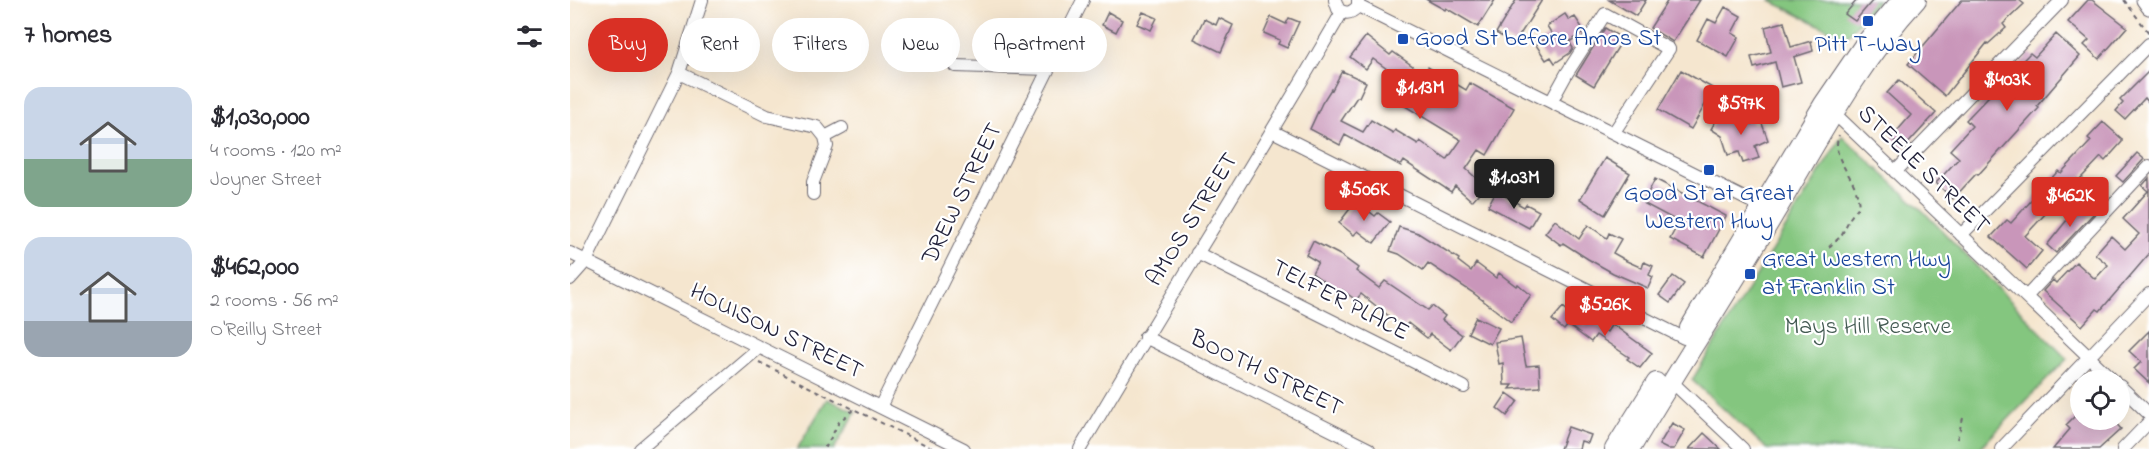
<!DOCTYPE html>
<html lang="en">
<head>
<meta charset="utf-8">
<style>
  :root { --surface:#fff; --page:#f2f2f3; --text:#2b2b33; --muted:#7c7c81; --accent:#d93025 }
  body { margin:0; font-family:"Indie Flower",sans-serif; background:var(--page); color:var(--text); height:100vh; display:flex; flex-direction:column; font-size:22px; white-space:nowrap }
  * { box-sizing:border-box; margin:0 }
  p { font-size:20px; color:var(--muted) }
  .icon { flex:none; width:33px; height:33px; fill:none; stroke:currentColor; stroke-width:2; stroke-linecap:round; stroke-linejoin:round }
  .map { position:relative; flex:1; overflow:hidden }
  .details { display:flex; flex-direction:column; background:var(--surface); width:570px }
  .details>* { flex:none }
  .top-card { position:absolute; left:18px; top:18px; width:570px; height:54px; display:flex; gap:12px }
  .fabs { position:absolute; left:1500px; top:370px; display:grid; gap:12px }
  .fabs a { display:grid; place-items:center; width:60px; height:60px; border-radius:50%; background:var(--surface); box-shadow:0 6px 24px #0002; font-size:30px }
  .price { position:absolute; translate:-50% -51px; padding:0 14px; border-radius:6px; background:var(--accent); color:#fff; font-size:20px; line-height:39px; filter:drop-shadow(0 2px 3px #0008) }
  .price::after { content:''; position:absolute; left:50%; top:36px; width:18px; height:14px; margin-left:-9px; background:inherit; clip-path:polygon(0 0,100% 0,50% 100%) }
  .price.current { background:#222; color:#fff }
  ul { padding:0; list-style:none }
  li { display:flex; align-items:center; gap:18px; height:150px; padding:0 24px }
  li span { display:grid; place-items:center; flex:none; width:168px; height:120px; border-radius:18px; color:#555 }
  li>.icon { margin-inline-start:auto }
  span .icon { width:72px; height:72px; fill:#fffc; stroke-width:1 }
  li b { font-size:26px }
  h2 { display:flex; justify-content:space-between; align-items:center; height:72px; padding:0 24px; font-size:26px }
  .pill { padding:0 21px; border-radius:27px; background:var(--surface); box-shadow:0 6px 24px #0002; font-size:21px; line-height:54px }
  .pill.current { background:var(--accent); color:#fff }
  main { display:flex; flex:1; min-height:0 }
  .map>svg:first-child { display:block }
</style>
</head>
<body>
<main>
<section class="details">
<h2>7 homes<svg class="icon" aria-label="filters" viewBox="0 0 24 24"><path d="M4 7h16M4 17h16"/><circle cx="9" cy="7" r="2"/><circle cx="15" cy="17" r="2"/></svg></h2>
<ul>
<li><span style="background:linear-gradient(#c9d6e8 60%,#7fa58c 0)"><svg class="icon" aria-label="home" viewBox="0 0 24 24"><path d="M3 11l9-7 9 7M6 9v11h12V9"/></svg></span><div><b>$1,030,000</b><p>4 rooms · 120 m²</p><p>Joyner Street</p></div></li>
<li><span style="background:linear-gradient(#c9d6e8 70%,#9aa5b1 0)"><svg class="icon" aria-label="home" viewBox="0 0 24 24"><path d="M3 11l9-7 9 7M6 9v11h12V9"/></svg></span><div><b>$462,000</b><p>2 rooms · 56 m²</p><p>O'Reilly Street</p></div></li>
</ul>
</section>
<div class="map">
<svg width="1579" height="449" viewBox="0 0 1579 449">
  <rect width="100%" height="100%" fill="#fff"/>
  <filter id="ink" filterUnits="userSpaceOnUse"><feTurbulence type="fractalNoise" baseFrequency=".0167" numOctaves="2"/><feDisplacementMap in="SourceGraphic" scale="12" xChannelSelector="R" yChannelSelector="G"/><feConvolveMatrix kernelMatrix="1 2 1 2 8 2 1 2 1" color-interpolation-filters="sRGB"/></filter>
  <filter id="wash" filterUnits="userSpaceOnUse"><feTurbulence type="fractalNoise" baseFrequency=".008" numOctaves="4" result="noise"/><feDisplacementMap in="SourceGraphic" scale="24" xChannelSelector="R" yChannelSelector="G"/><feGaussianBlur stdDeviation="1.35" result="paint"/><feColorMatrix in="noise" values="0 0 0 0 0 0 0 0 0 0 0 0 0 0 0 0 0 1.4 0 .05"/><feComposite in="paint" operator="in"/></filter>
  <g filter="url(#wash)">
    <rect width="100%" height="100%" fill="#f5e6cf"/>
    <path fill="#84c67f" stroke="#53745d" stroke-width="1.5" d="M1199,0H1308L1275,38Z
      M1272,136L1354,212L1497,359L1409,449H1197L1122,380Z
      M257,399L286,412L264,449H227Z"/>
    <g id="blocks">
      <path fill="#c996ba" d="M857,0H925L908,27L876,8L875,10Z
        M946,0H972L944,44L926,33Z
        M1039,0H1076L1066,16Z
        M1098,0H1130L1103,42L1080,28Z
        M1287,0H1303L1285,21L1275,14Z
        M1392,0H1449L1454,4L1433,24L1436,28L1418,44L1417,43L1375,96L1338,64Z
        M1518,0H1522L1557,27L1529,59L1514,45L1519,40L1498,22Z
        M1155,7L1171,16L1162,33L1169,37L1158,57L1127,40L1138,19L1146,23Z
        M538,12L552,20L546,32L532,25Z
        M573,12L587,18L581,30L567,24Z
        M995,14L999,20L1005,17L1013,29V33L999,42L1003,48L1000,53L985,63L981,57L976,60L966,45L982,34L977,26Z
        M701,17L716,24L719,18L729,22L717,48L708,44L710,40L694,33Z
        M649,18L663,25L651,52L624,39L634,19L646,25Z
        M1214,22L1221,47L1241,41L1243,51L1224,57L1231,82L1211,87L1205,62L1184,68L1181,57L1201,52L1195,27Z
        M1035,28L1053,39L1024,86L1006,75Z
        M1486,34L1510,56L1467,106L1469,108L1408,175L1406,174L1383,199L1366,183L1389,158L1380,150L1402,126L1396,120L1460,53L1465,57Z
        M796,36L820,55L823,52L854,74L858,67L896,90L900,83L944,108L917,155L909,150L896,169L915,186L902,201L885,186L881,192L834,161L831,166L775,135L770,145L740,129L752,103L761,89L762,90L772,71L796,82L789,97H787L771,121L793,132L801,120L823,133L825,130L848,144L850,141L877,160L891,140L835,106L845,89L803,59L796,69L780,57Z
        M1111,70L1144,89L1121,129L1088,110Z
        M1579,71V103L1575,98L1555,119L1546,111L1553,103L1550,100Z
        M1329,80L1366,113L1333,149L1321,138L1341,115L1317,93Z
        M1180,113L1182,124L1191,121L1198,140L1185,146L1189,158L1173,163L1169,152L1158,155L1152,136L1141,129L1150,114L1161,121Z
        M1533,122L1552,139V142L1535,161L1531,157L1509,180L1507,179L1455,236L1472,251L1457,269L1421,237L1437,220L1441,223L1488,171L1491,173L1521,141L1518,138Z
        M1567,153L1574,159L1553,182L1546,176Z
        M1035,158L1060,173L1035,215L1010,199Z
        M1579,178V254L1530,311L1527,309L1512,326L1473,291L1483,280L1486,283L1506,262L1525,279L1538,265L1525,254L1541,236L1555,249L1569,234L1553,219L1578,191L1572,186Z
        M1085,179L1156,216L1134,257L1100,239L1109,222L1073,203Z
        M926,191L954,207L956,204L969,211L959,228L918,206Z
        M786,201L805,216L808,213L820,222L804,243L788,231L784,235L769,223Z
        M1513,203L1524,213L1486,253L1477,245L1497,220Z
        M985,220L1009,239L1018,225L1037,238L1039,233L1051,239L1043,253L1052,258V259L1072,268L1074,262L1083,266L1079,275L1083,277L1078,288L1043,273L1018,259L993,243L991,245L975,233Z
        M829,227L848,233L889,259L888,261L901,271L906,263L926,278L929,273L946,286L948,284L961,295L941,322L902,292L858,263L853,270L829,254L820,251Z
        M743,241L770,255L788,268L786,271L809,288L815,281L858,310L862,306L875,316L872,320L892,335L881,350L860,334L857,338L838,323L834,328L791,294L786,300L772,290L770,293L742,273L748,262L736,255Z
        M1103,276L1114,284L1100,303L1089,295Z
        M993,307L1015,325L1020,319L1037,332L1042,324L1082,353L1070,368L1057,359L1059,357L1026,335L1021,342L998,325L994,330L982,320Z
        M906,317L929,328L920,344L898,333Z
        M1579,331V383L1564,369L1571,362L1559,351Z
        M951,338L956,366L969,365L970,387L940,389L943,385H934L933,363L929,364L925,342Z
        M937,393L948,401L937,416L927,408Z
        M1510,411V420H1543L1551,429L1529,449H1483L1500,429L1496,425Z
        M1102,423L1115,430L1104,449H1097L1089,445Z
        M998,427L1021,435L1018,443L1011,441L1009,449H990Z
        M1134,433L1151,449H1119Z"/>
    </g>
  </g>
  <g filter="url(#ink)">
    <use href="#blocks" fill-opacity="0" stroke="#6c676f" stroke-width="1.5"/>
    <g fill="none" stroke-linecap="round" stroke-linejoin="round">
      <defs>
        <path id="minor" d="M765,0L768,9C776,15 782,13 788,6V0
          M788,6L1196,209
          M385,66L478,69
          M109,73L197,116L247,127L255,137L257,146L243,182V194
          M981,102L997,73L1035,14L1099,49L1044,132
          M1264,113L1544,381
          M702,131L1114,338
          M255,137L272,128
          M1325,172L1492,0
          M1391,235L1579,44
          M0,253L394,449
          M627,253L894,387
          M0,279L16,261L109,73L132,0
          M1456,297L1579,166
          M575,337L799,449
          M1101,381L1173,449
          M1550,386L1579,414
          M310,407L513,0
          M70,449L190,347
          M510,449C596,302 687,159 772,12
          M1431,449L1579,294
          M1553,449L1579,422"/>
        <path id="major" d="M1574,0L1579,7"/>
        <path id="highway" d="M1119,328L1253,104L1294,44L1331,0
          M1044,449L1086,382
          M1061,449C1108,369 1159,292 1206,212C1250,138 1289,63 1347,0"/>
      </defs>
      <use href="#minor" stroke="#6c676f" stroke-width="14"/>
      <use href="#major" stroke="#6c676f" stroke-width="17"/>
      <use href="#highway" stroke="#6c676f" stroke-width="20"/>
      <path stroke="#6c676f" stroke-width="2" stroke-dasharray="4.5 4.5" stroke-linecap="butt" d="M1554,0L1579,33
        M1259,247L1271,236L1280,218L1289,206C1288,198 1287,191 1283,183C1275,167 1262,154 1269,135
        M189,362L364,449
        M1387,439L1393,418
        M254,446L256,447L269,422L284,409"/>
      <use href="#minor" stroke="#fff" stroke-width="12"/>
      <use href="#major" stroke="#fff" stroke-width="15"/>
      <use href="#highway" stroke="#fff" stroke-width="18"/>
    </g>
  </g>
  <g fill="#1a4fb4" stroke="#fff" stroke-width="2">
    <rect x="1292" y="15" width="12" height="12" rx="3"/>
    <rect x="827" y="33" width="12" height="12" rx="3"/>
    <rect x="1133" y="164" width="12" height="12" rx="3"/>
    <rect x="1174" y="268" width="12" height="12" rx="3"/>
  </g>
  <g text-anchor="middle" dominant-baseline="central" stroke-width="4.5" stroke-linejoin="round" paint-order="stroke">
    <g font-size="24" fill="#164399" stroke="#fff" text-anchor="start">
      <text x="845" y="39">Good St before Amos St</text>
      <text x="1298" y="45" text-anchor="middle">Pitt T-Way</text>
      <text x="1139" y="194" text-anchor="middle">Good St at Great<tspan x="1139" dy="28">Western Hwy</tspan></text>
      <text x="1192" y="260">Great Western Hwy<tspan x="1192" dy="28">at Franklin St</tspan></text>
    </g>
    <g font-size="24" fill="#22223b" stroke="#fff">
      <text transform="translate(1353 170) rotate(44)">STEELE STREET</text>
      <text transform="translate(393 194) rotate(-64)">DREW STREET</text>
      <text transform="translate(623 220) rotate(-58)">AMOS STREET</text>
      <text transform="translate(770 301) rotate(27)">TELFER PLACE</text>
      <text transform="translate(206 332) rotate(26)">HOUISON STREET</text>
      <text transform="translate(696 374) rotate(26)">BOOTH STREET</text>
    </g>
    <g font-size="24" fill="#445b53" stroke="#fff">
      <text x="1298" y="327">Mays Hill Reserve</text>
    </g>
  </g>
</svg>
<div class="fabs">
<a><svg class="icon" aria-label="locate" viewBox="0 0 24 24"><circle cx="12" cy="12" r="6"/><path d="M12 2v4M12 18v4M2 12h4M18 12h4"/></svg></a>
</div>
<b class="price" style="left:1437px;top:112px">$403K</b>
<b class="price" style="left:850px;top:120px">$1.13M</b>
<b class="price" style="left:1171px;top:136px">$597K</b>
<b class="price current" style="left:944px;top:210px">$1.03M</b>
<b class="price" style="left:794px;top:222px">$506K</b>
<b class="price" style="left:1500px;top:228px">$462K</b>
<b class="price" style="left:1035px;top:337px">$526K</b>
<div class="top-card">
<a class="pill current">Buy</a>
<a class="pill">Rent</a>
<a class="pill">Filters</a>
<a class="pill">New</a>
<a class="pill">Apartment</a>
</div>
</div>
</main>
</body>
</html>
